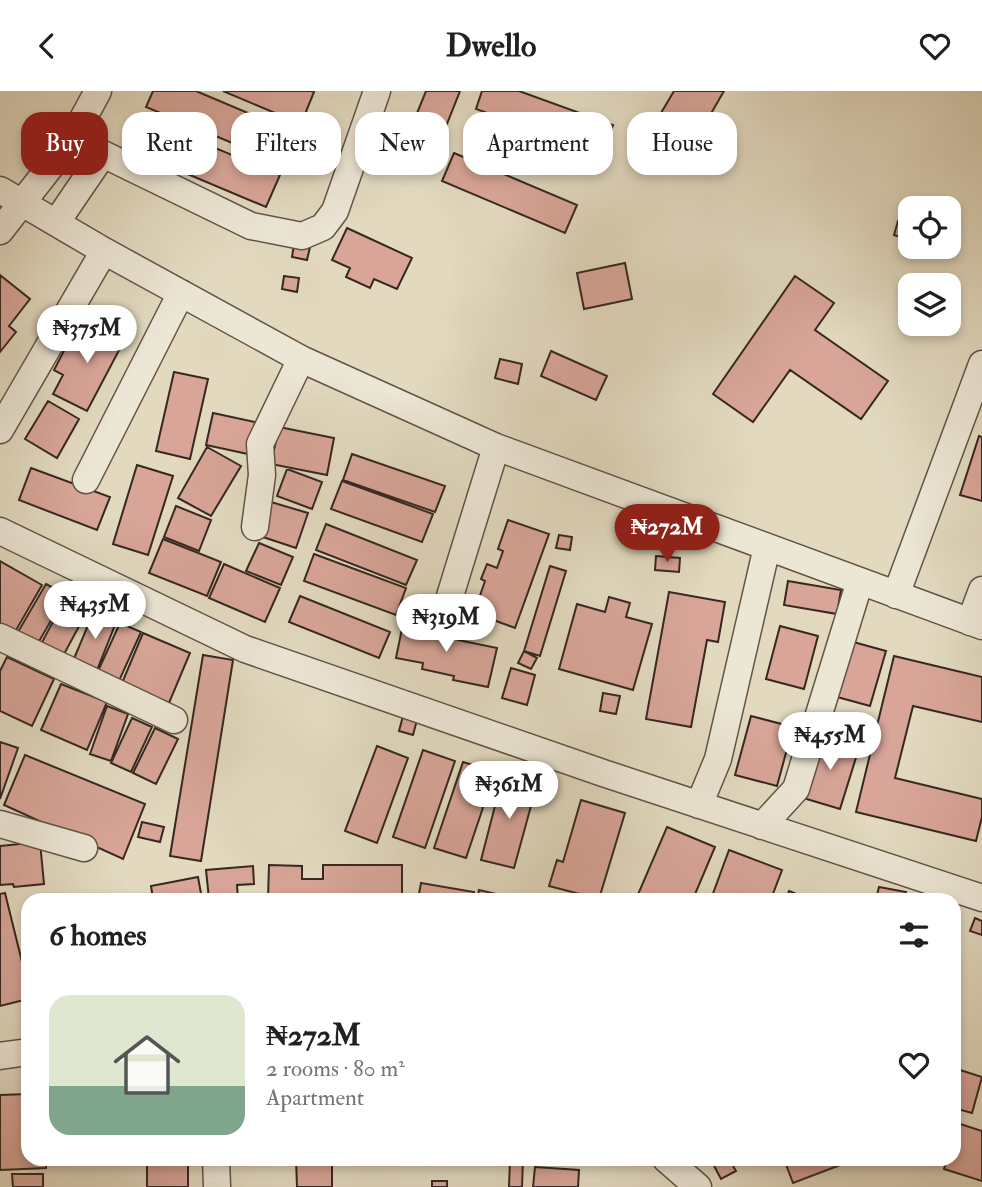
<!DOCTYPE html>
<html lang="en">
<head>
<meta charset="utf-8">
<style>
  :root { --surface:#fff; --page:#f6f6f6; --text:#202124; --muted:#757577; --accent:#8f2418 }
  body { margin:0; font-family:"IM FELL Double Pica",serif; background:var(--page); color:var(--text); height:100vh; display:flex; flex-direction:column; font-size:26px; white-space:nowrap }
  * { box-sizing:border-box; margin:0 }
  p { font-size:23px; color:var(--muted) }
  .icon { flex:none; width:38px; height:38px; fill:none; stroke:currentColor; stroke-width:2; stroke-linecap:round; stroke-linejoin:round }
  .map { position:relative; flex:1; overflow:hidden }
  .drawer { position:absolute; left:21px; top:802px; width:940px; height:273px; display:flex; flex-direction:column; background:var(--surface); border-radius:21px; box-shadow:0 4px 10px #0003 }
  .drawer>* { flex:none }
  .top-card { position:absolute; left:21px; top:21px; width:942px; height:63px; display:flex; gap:14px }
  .buttons { position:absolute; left:898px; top:105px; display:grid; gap:14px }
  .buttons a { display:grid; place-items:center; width:63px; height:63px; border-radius:14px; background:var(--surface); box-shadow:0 4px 10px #0003; font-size:35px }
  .price { position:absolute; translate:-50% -60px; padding:0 16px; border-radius:24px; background:#fff; color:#222; font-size:23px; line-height:46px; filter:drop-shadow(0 2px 4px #0008) }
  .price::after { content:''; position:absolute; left:50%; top:42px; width:21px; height:16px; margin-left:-10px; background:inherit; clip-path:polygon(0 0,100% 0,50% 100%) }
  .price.current { background:var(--accent); color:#fff }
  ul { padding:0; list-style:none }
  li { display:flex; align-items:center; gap:21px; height:175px; padding:0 28px }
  li span { display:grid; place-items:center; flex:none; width:196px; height:140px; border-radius:21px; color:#555 }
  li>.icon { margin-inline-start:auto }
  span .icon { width:84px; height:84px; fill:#fffc; stroke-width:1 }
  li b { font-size:30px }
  h2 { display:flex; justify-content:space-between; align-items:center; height:84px; padding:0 28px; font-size:30px }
  .chip { padding:0 24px; border-radius:21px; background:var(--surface); box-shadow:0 4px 10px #0003; font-size:24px; line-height:63px }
  .chip.current { background:var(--accent); color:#fff }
  header { display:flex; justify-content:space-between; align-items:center; height:91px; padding:0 28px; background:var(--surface); font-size:32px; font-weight:700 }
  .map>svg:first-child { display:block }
</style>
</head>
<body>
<header><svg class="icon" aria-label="back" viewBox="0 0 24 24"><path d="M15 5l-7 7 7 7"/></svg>Dwello<svg class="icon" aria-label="heart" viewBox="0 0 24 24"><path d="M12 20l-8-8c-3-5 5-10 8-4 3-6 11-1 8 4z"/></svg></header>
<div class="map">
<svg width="982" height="1096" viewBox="0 0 982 1096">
  <rect width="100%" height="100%" fill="#e2d9bf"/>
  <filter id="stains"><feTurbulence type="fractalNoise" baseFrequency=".00286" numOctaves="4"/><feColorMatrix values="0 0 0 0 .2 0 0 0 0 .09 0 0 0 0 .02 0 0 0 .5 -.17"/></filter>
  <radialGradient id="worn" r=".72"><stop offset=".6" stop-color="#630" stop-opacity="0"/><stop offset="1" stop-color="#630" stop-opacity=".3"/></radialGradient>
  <path fill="#d8a598" stroke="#362821" stroke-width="2" d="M153,0H196L298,43L285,74L146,16Z
    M223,0H311L314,1L301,33Z
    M426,0H460L428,81L398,69Z
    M482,0H519L613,34L602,64L476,18Z
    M674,0H724L686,66L648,44Z
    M141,26L280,84L266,116L128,58Z
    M454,62L577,114L565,142L442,90Z
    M898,130L910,133V149L894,144Z
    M347,137L412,167L397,198L374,188L370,197L346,186L350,177L332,169Z
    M294,153L310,156L307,169L292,166Z
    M625,172L632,208L584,218L577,182Z
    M0,184L30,208L9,235L16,241L0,261Z
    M284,185L299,187L297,201L282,198Z
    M795,185L834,212L815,239L888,290L861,328L790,279L753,331L713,303Z
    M95,230L126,246L87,320L53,303L63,284L54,279L69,250L81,256Z
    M551,260L607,285L596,309L541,285Z
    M500,268L522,273L518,293L495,287Z
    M174,281L208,288L190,368L156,360Z
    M48,310L79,328L57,367L25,348Z
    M213,322L255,331L248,363L206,354Z
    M279,336L334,347L327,384L271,373Z
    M979,345L982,346V410L960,404Z
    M207,356L241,375L211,425L178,407Z
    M352,363L445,395L435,421L343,389Z
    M137,374L173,385L148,464L113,453Z
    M31,377L110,406L97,439L19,409Z
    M287,378L322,391L312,418L277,405Z
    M342,390L433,423L422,451L331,418Z
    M271,411L308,422L296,457L260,445Z
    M176,415L211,429L199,460L164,446Z
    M508,429L549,443L515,537L474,522L485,490L481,488L487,473L497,477L503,460L498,458Z
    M326,433L417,469L406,494L316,459Z
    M559,444L572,446L570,459L556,457Z
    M163,448L221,471L207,505L149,482Z
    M259,452L293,466L281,494L246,480Z
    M314,463L406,497L396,524L304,490Z
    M656,465L680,467L679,481L655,479Z
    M0,470L42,494L15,541L0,533Z
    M224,473L280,497L265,531L209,507Z
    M550,475L566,480L540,565L524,560Z
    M788,490L841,499L837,523L784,514Z
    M46,493L66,504L38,552L18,541Z
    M669,501L725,511L718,551L707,549L691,636L646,628Z
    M68,503L90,515L63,565L41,553Z
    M300,505L390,541L379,567L289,531Z
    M609,506L630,512L626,526L652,533L633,599L559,578L577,513L605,521Z
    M94,520L117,529L97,579L73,570Z
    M404,528L428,532L427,538L459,545L458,549L497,557L488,596L453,589L454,585L422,578L423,572L396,567Z
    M120,532L141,541L119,590L98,580Z
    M780,535L818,545L804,598L766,588Z
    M143,542L190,562L169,612L122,592Z
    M846,549L886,560L870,615L830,604Z
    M524,560L537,567L531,578L518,572Z
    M203,564L233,569L201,770L170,765Z
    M894,565L982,586V631L913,615L895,687L982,708V726L976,750L856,721Z
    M7,566L54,588L32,635L0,620V580Z
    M511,577L535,584L527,614L502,607Z
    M61,593L107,611L87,659L41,639Z
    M603,602L620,605L616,623L600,620Z
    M107,615L128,623L111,670L90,663Z
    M403,625L417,629L413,644L399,640Z
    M751,625L793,636L777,695L735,684Z
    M132,627L152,636L131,681L111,672Z
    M155,637L178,648L156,693L133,682Z
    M819,645L859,657L840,718L800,706Z
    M0,651L18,657L0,708Z
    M377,655L408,667L377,752L345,740Z
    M423,659L455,670L425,757L393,746Z
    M25,664L145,713L123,768L4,714Z
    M463,671L495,681L466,767L434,757Z
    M503,684L537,693L514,777L481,769Z
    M581,709L625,722L599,808L549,795L557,769L563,771Z
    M142,731L164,736L160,751L138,746Z
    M667,736L715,756L693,808H636Z
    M40,751L44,793L14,796L13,793L0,794V755Z
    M729,759L782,779L771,808H711Z
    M269,774L302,775V788H323V774H402V808H268Z
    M253,775L254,793L237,794L238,808H209L206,779Z
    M198,786L202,808H153L151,795Z
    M421,792L474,801L473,808H418Z
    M879,796L906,801L904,808H876Z
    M479,799L505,805V808H477Z
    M789,800L804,806L803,808H786Z
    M5,802L28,895V908L0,915V803Z
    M975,827L982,830V844L970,840Z
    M954,977L982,986L972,1022L954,1017Z
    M28,1003V1068H46V1077L0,1079V1004Z
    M954,1031L982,1040V1090L944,1078L947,1068H954Z
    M147,1068H188V1096H147Z
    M296,1068H332V1096H297Z
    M510,1068H523L522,1096H509Z
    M714,1068H729L736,1080L721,1088L711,1069Z
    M784,1068H856L793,1092Z
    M535,1076L579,1079L578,1096H533Z
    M12,1083H43V1096H13Z
    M432,1090H447V1096H432Z"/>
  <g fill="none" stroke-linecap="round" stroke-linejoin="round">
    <defs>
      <path id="minor" d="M72,48L251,135L302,145L323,136L335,120L377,0
        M0,99L104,160L301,268L496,356L982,535
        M56,132L103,63
        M0,140L72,48L98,0
        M0,339L104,160
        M86,389L181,202
        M255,436L262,384L260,353L301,268
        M0,440L245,558L603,682L982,807
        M896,504L982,273
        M450,505L496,356
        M970,531L982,499
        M0,546L174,629
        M699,714L718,668L767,456
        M0,733L84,757
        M762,735L796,698L860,490
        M0,965L28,961
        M216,1068L217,1096
        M666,1068L698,1096"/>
    </defs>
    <use href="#minor" stroke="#615448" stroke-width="29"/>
    <use href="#minor" stroke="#ece6d5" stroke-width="26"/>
  </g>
  <rect width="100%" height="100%" filter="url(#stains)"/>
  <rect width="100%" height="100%" fill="url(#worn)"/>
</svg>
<div class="buttons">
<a><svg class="icon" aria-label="locate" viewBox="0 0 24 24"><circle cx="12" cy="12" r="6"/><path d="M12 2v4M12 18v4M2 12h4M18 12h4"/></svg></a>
<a><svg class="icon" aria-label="layers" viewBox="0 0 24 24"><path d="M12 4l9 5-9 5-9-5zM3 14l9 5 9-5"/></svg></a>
</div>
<b class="price" style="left:87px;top:274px">₦375M</b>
<b class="price current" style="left:667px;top:473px">₦272M</b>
<b class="price" style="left:95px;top:550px">₦435M</b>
<b class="price" style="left:446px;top:563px">₦319M</b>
<b class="price" style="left:830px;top:681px">₦455M</b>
<b class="price" style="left:509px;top:730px">₦361M</b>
<div class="top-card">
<a class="chip current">Buy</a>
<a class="chip">Rent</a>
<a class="chip">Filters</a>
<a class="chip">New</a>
<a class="chip">Apartment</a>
<a class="chip">House</a>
</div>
<section class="drawer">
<h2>6 homes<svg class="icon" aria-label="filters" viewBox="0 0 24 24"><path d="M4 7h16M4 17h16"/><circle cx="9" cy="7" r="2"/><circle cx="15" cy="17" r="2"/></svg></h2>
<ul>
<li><span style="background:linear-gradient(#dfe7d0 65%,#7fa58c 0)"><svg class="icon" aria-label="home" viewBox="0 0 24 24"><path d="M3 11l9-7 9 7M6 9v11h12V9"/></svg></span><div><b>₦272M</b><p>2 rooms · 80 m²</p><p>Apartment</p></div><svg class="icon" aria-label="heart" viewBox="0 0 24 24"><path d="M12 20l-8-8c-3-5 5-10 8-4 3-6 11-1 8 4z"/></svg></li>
</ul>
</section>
</div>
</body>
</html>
